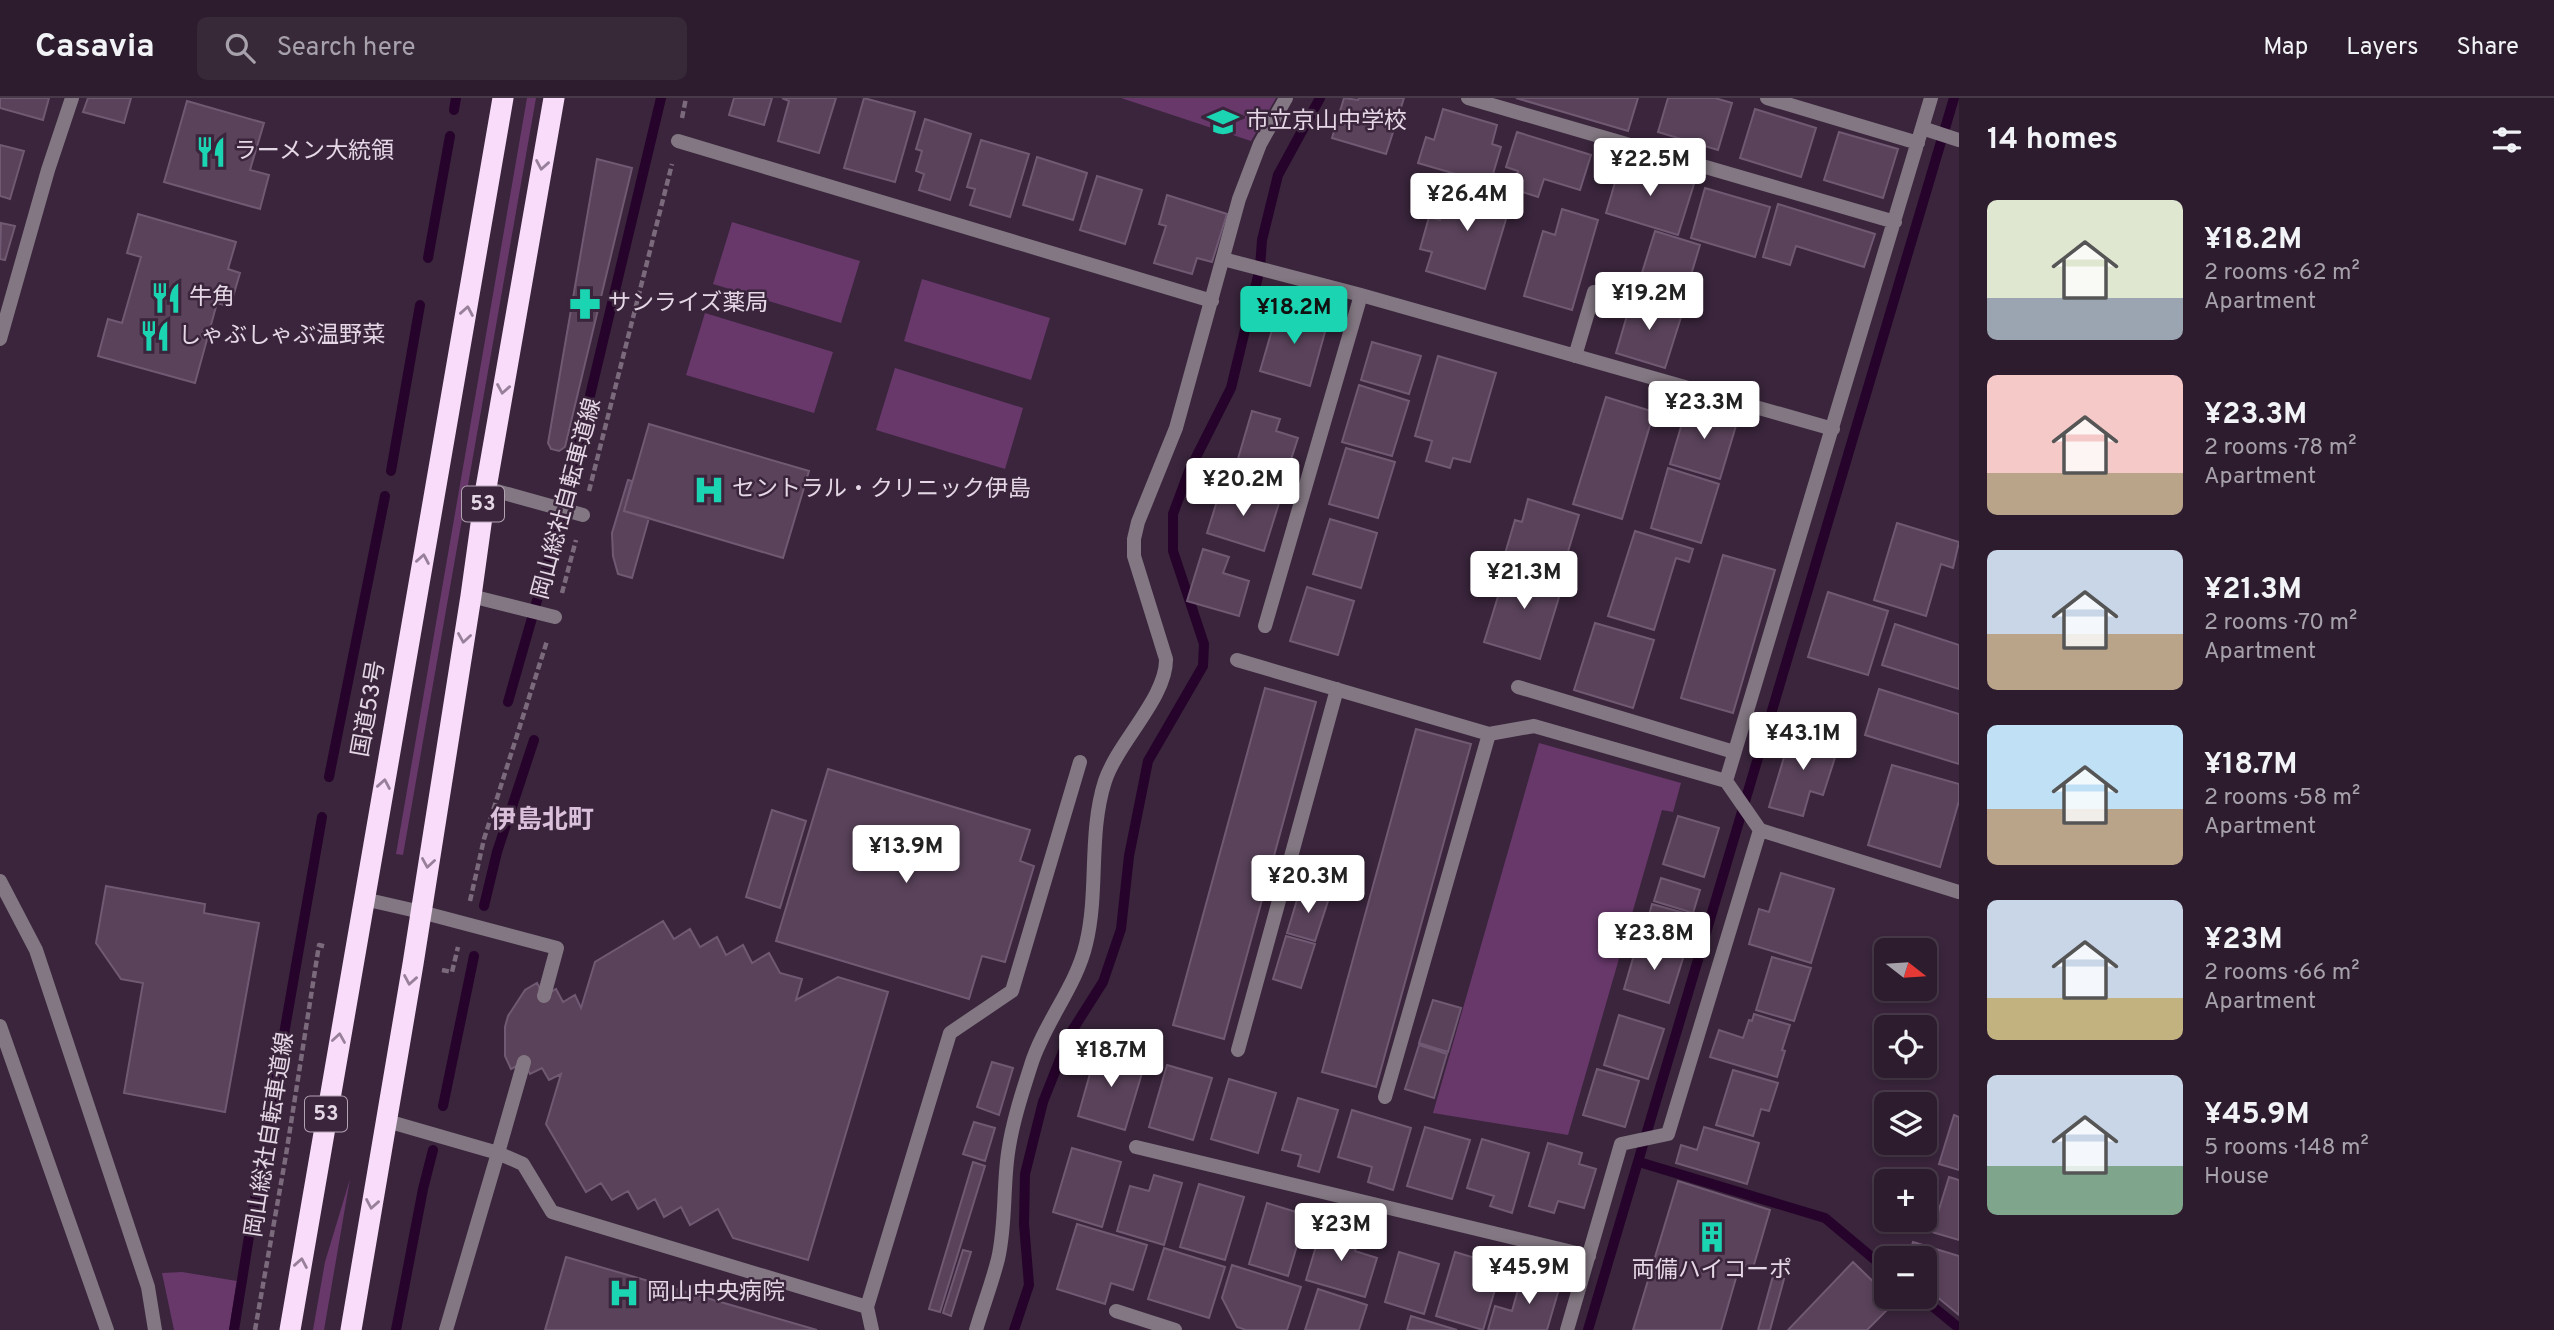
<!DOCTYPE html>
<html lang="en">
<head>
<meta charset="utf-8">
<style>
  :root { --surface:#2c1c2d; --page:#382939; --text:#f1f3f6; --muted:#a6a1aa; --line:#483a49; --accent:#1bd5b2 }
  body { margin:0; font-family:Overpass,"Noto Sans JP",sans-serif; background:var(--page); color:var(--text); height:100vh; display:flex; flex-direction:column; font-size:26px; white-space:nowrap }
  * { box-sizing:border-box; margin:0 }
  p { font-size:23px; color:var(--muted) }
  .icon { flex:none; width:38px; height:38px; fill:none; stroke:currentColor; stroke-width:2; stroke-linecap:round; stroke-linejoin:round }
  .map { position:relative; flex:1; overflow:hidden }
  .details { display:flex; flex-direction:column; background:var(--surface); width:595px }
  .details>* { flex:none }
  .needle { width:46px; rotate:107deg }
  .tools { position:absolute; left:1874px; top:840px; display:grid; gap:14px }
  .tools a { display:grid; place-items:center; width:63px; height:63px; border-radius:10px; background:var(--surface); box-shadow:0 4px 10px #0003,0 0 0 2px var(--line); font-size:35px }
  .price { position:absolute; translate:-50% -60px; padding:0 16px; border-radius:7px; background:#fff; color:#222; font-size:23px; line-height:46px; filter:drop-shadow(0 2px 4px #0008) }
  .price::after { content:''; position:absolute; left:50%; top:42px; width:21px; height:16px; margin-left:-10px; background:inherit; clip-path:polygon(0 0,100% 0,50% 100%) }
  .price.current { background:var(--accent); color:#111 }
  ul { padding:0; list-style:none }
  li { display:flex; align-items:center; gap:21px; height:175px; padding:0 28px }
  li span { display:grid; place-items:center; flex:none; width:196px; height:140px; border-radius:10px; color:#555 }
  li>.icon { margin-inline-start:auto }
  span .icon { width:84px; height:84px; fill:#fffc; stroke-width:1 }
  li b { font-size:30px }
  h2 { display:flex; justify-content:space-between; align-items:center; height:84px; padding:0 28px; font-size:30px }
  header { display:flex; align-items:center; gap:42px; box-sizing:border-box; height:98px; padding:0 35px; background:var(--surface); border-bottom:2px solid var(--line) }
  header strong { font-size:33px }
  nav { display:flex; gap:38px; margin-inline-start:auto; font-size:24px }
  .search { width:490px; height:63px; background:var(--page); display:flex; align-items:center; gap:18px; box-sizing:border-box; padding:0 24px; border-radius:10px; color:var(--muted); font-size:26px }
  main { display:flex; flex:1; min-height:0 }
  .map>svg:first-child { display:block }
</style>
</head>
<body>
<header>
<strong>Casavia</strong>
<div class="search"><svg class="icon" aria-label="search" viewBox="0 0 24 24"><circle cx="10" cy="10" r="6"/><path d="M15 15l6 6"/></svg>Search here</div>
<nav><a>Map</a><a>Layers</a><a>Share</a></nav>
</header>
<main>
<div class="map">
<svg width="1959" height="1232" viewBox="0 0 1959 1232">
  <rect width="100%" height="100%" fill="#3a253c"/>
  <path fill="#68386b" d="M527,0H536L403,757L396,756Z
    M1121,0H1276L1251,43Z
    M732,124L860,163L841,225L713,186Z
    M922,181L1050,220L1031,282L904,243Z
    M705,215L833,254L814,315L686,277Z
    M895,270L1023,310L1005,371L876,332Z
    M1539,645L1681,685L1673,714L1662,712L1568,1037L1433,1015Z
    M350,1081L324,1232H313L325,1164Z
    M182,1174L237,1183L229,1232H174L162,1175Z"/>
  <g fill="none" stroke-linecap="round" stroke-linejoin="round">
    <path stroke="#26032a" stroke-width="10" d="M454,12L456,0
      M428,160L450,38
      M391,373L420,207
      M508,604L562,415L661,0
      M329,679L385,398
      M484,808L497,754L534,642
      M443,1008L474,858
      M266,1039L322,719
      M1639,1064L1825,1120L1886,1171
      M1921,1199L1959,1230
      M234,1232L260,1070
      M396,1232L423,1091L433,1052
      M1014,1232L1029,1187L1024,1126L1025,1076L1043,1004L1070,936L1103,884L1121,831L1129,758L1148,663L1203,568L1204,546L1173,453V416L1189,373L1231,290L1260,170L1262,142L1278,77L1320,0
      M1588,1232L1954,0"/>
  </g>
  <path fill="#59425a" stroke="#705972" stroke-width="2" d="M0,0H49L43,22L0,10Z
    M88,0H131L124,25L83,14Z
    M734,0H772L764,27L729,17Z
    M782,0H836L819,55L778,43L789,3Z
    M864,0L915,14L895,84L844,70Z
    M1344,0L1358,2L1359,0H1404L1386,56L1332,40Z
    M1516,0H1638L1628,33Z
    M1668,0H1715L1732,5L1718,52L1658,34Z
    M187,3L264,25L250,72L269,77L260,111L164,84Z
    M1443,11L1497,27L1492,46L1501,49L1490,86L1418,65L1426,39L1434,42Z
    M1755,11L1816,30L1801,79L1740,60Z
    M925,21L971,36L950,102L919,92L924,76L916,73L922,53L916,51Z
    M1517,34L1591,57L1580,92L1544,81L1538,99L1513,91L1518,73L1506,69Z
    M1839,34L1898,51L1883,100L1824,82Z
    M981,42L1029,56L1010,119L970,107L975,91L967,89Z
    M0,47L24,53L10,101L0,98Z
    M1037,59L1087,75L1073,122L1023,107Z
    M597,61L632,70L565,349L559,353L551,351L548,345Z
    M1621,64L1694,86L1678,137L1606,115Z
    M1097,78L1142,92L1125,146L1080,132Z
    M1453,80L1513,98L1485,191L1426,173L1432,154L1420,151L1429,119L1440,122Z
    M1705,90L1770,109L1755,159L1691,140Z
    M1167,97L1227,116L1212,164L1197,160L1192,176L1154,165L1166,128L1159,126Z
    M1778,106L1875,136L1864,169L1796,148L1790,167L1763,159Z
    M1562,111L1598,122L1572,212L1524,198L1543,133L1555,137Z
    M138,116L236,144L228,171L240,175L230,209L217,205L195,285L98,258L108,221L122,225L141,159L127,155Z
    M1,125L15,128L5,162L0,161Z
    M1655,133L1700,147L1682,207L1636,194Z
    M1633,197L1683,213L1665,270L1616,255Z
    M1279,208L1328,223L1310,288L1260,273Z
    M1372,244L1421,258L1409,296L1361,282Z
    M1438,258L1496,275L1470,364L1453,360L1450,370L1426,363L1432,343L1415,338Z
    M1359,287L1409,303L1392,358L1342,344Z
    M1606,299L1654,314L1622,421L1573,406Z
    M1688,305L1738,321L1720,381L1670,366Z
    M1252,313L1280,321L1276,333L1298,340L1283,386L1235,371Z
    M649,326L809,373L783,460L624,413Z
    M1346,350L1395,364L1378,420L1329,406Z
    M1668,370L1719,386L1701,445L1651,430Z
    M628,382L632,383L624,413L649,420L632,480L618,476L613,458L612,435Z
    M1222,387L1279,405L1264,453L1207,435Z
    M1528,401L1579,417L1561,477L1504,459L1515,422L1522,424Z
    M1330,421L1377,435L1361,490L1313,476Z
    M1897,425L1959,444L1953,470L1941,466L1926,518L1874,502Z
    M1635,433L1693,451L1689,464L1676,460L1654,532L1608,518Z
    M1203,451L1229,459L1223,475L1249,483L1239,518L1187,503Z
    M1723,457L1775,472L1733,615L1681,600Z
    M1508,466L1564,483L1540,561L1484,544Z
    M1307,489L1354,503L1338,557L1290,543Z
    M1828,494L1888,513L1868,577L1808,559Z
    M1595,525L1654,542L1633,610L1574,592Z
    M1895,526L1959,547V591L1882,567Z
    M1265,590L1316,604L1224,941L1173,927Z
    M1879,591L1959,616V666L1865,637Z
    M1416,631L1471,646L1376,989L1322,974Z
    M1792,633L1839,647L1823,697L1810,693L1803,718L1769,709Z
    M1892,667L1959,686V703L1940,769L1868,747Z
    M828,671L1030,732L1020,763L1034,768L1005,864L982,858L969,901L776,843Z
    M772,712L806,723L780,810L746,799Z
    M1678,718L1719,730L1704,779L1663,766Z
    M1781,775L1834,791L1811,865L1749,846L1759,811L1769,814Z
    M1661,780L1700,792L1693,815L1654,803Z
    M106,788L205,806L204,815L259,825L225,1014L124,995L143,885L121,881L96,845Z
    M1300,792L1329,800L1315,843L1287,835Z
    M1652,806L1695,818L1685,852L1643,840Z
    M663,823L674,841L690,831L700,849L717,839L726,857L743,847L752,865L769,855L780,875L802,881L796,902L838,879L888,894L808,1162L733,1140L718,1111L690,1127L681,1109L664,1119L655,1101L638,1111L628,1093L612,1102L601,1085L586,1094L546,1026L561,976L549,982L542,970L530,976L524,964L511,971L505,958V929L508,918L525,892L537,885L544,898L556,891L563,904L575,897L581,910L595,864Z
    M1286,838L1315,846L1301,890L1273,881Z
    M1638,843L1684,857L1669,905L1624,891Z
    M1772,859L1811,870L1794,923L1756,912Z
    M1433,902L1461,910L1448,954L1419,945Z
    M1754,916L1790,927L1782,952L1785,953L1777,979L1710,959L1719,932L1743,940L1749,922L1752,923Z
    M1619,917L1664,931L1648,981L1604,967Z
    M1419,947L1447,956L1434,1000L1405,991Z
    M1097,951L1145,965L1125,1032L1078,1018Z
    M992,964L1013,970L999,1017L977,1009Z
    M1167,967L1212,980L1193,1042L1149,1029Z
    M1597,971L1639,983L1625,1029L1583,1017Z
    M1733,972L1778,985L1769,1013L1761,1011L1753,1038L1716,1027Z
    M1229,981L1276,995L1258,1055L1211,1041Z
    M1298,1000L1338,1012L1319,1074L1298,1068L1301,1057L1282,1052Z
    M1352,1012L1411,1030L1393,1092L1368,1084L1372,1069L1338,1059Z
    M1954,1017L1959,1019V1072L1939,1066Z
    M974,1024L995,1030L985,1063L963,1056Z
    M1425,1029L1470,1042L1452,1101L1407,1088Z
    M1704,1029L1759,1045L1747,1086L1676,1065L1681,1047L1697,1052Z
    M1482,1041L1529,1055L1512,1115L1490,1108L1494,1098L1467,1090Z
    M1548,1045L1582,1055L1579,1066L1596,1071L1584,1110L1558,1103L1554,1115L1529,1108Z
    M1072,1050L1121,1064L1102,1129L1053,1114Z
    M973,1064L985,1068L940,1214L929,1211Z
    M1154,1077L1182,1085L1164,1147L1117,1133L1130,1088L1149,1093Z
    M1949,1079L1959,1082V1142L1932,1134Z
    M1678,1083L1770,1112L1753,1170L1740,1166L1721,1232H1633Z
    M1199,1086L1244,1099L1225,1162L1180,1149Z
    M1267,1105L1306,1117L1288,1178L1249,1166Z
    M1077,1126L1147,1147L1133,1192L1111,1185L1105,1206L1057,1191Z
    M1322,1128L1359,1140L1355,1153L1377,1160L1365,1199L1306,1182Z
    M1913,1144L1959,1158V1217L1925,1189V1160H1908Z
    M1164,1150L1225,1169L1209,1220L1148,1201Z
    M963,1152L971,1154L951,1218L943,1215Z
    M1399,1154L1439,1166L1424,1216L1385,1204Z
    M1455,1154L1502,1168L1483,1232L1436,1218Z
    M566,1159L817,1232H545Z
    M1853,1164L1886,1196V1199L1895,1204L1867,1232H1788Z
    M1232,1167L1301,1189L1287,1232H1246L1237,1229L1222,1200Z
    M1523,1174L1561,1184L1547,1232H1488L1495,1208L1512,1213Z
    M1773,1178L1784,1181L1770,1232H1758Z
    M1318,1191L1367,1207L1359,1232H1305Z
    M1411,1218L1457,1232H1407Z"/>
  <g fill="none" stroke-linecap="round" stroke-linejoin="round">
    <path stroke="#7b697c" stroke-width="4.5" stroke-dasharray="7 3.5" stroke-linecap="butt" d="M682,20L686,0
      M589,393L672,66
      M562,495L576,442
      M470,803L484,741L547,543
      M442,872L452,874L458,849
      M255,1232L286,1057L319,847L327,849"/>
    <path stroke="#827782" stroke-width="14" d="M421,814L557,850L544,898
      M387,1023L498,1055L524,964
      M867,1209L872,1232
      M446,1232L498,1055L523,1066L552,1114L867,1209L950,935L1012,893L1080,664"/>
    <path stroke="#827782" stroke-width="14" d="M1468,0L1895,124
      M1767,0L1918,45
      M1922,30L1959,42
      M678,43L1212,203
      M1223,161L1361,197L1833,331
      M0,241L48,72L72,0
      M1575,258L1594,194
      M486,390L583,417
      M471,498L555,519
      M1265,528L1361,197
      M1237,562L1489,636
      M1518,589L1734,654
      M1760,732L1726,683L1931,0
      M0,783L36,852L148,1189L155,1232
      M364,801L421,814
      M0,928L107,1232
      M1238,952L1337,591
      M1385,999L1489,636L1534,628L1726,683
      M1136,1049L1589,1158
      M1116,1213L1175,1232
      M976,1232C983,1208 992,1185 998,1161C1006,1127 1003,1089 1008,1055C1012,1026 1022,995 1031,967C1044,925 1076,889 1086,846C1099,793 1088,736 1105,683C1118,644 1167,599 1166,561L1134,458V441L1138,424L1176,330L1239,101L1260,46L1286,0
      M1567,1232L1621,1046L1668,1036L1760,732L1959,794"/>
    <path stroke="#f8dcf9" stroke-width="21" d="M290,1232L503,0
      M351,1232L413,866L471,498L486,390L554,0"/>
  </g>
  <defs><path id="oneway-chevron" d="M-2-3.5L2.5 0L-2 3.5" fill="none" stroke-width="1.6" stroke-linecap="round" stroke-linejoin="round" transform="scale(1.75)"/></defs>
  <g stroke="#99809a">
    <use href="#oneway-chevron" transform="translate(542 67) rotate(100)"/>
    <use href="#oneway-chevron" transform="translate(467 213) rotate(-80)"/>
    <use href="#oneway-chevron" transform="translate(503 291) rotate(100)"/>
    <use href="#oneway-chevron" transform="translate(423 461) rotate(-80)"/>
    <use href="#oneway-chevron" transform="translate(464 540) rotate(99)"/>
    <use href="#oneway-chevron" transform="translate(384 686) rotate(-80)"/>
    <use href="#oneway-chevron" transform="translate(428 765) rotate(99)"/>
    <use href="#oneway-chevron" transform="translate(410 882) rotate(100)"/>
    <use href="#oneway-chevron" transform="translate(339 940) rotate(-81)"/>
    <use href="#oneway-chevron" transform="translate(372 1106) rotate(100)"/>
    <use href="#oneway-chevron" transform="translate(301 1165) rotate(-80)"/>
  </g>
  <defs>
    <symbol id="school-bare" viewBox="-9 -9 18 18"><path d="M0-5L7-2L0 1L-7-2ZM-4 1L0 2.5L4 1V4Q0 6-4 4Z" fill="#1bd5b2" stroke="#3a253c" stroke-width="2.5" paint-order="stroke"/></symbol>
    <symbol id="restaurant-bare" viewBox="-9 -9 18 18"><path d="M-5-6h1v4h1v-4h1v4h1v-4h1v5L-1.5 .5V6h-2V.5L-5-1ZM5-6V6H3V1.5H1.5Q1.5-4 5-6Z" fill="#1bd5b2" stroke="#3a253c" stroke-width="2.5" paint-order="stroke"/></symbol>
    <symbol id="pharmacy-bare" viewBox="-9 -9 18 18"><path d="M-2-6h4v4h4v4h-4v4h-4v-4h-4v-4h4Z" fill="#1bd5b2" stroke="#3a253c" stroke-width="2.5" paint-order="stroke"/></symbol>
    <symbol id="hospital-bare" viewBox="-9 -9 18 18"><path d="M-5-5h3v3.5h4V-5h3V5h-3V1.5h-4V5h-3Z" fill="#1bd5b2" stroke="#3a253c" stroke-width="2.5" paint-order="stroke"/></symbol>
    <symbol id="building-bare" viewBox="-9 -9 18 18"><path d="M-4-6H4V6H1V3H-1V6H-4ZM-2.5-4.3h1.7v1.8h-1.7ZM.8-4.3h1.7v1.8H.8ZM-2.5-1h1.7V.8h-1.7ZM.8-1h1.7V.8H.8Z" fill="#1bd5b2" stroke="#3a253c" stroke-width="2.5" paint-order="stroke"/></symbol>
  </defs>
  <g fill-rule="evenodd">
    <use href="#school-bare" x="1201" y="2" width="44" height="44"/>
    <use href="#restaurant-bare" x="189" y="32" width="44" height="44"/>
    <use href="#restaurant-bare" x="144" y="178" width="44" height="44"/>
    <use href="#pharmacy-bare" x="563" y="184" width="44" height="44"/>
    <use href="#restaurant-bare" x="133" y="216" width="44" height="44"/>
    <use href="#hospital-bare" x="687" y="370" width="44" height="44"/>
    <use href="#building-bare" x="1690" y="1117" width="44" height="44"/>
    <use href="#hospital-bare" x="602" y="1173" width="44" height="44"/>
  </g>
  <g text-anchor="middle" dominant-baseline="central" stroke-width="5" stroke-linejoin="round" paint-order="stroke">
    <g fill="#3a253c" stroke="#b2a2b2" stroke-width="2">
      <rect x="462" y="388.5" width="42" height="35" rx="5"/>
      <rect x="305" y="998.5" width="42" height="35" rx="5"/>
    </g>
    <g font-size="21" font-weight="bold" fill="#e5d7e5">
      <text x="483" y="406">53</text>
      <text x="326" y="1016">53</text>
    </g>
    <g font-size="23" fill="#e5d7e5" stroke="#3a253c" text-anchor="start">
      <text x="1246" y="24">市立京山中学校</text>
      <text x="234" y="54">ラーメン大統領</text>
      <text x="189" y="200">牛角</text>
      <text x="608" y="206">サンライズ薬局</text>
      <text x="178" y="238">しゃぶしゃぶ温野菜</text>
      <text x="732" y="392">セントラル・クリニック伊島</text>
      <text x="1712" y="1173" text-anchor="middle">両備ハイコーポ</text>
      <text x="647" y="1195">岡山中央病院</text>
    </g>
    <g font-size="23" fill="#e5d7e5" stroke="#3a253c">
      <text transform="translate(568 401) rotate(-75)">岡山総社自転車道線</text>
      <text transform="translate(370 611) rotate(-80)">国道53号</text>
      <text transform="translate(271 1037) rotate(-81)">岡山総社自転車道線</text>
    </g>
    <g font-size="26" font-weight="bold" fill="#dbc0dc" stroke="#3a253c">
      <text x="542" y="723">伊島北町</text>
    </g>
  </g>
</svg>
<div class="tools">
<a><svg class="needle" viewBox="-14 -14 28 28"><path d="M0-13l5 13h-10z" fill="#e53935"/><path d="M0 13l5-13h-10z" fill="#a6a1aa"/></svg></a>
<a><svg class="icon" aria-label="locate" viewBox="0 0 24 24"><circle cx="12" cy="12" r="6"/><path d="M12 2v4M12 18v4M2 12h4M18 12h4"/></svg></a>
<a><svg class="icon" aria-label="layers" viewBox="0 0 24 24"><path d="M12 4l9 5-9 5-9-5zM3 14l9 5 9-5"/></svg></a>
<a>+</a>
<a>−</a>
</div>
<b class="price" style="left:1650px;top:100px">¥22.5M</b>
<b class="price" style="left:1467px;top:135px">¥26.4M</b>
<b class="price" style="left:1649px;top:234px">¥19.2M</b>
<b class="price current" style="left:1294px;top:248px">¥18.2M</b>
<b class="price" style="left:1704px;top:343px">¥23.3M</b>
<b class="price" style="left:1243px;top:420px">¥20.2M</b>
<b class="price" style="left:1524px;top:513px">¥21.3M</b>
<b class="price" style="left:1803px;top:674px">¥43.1M</b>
<b class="price" style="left:906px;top:787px">¥13.9M</b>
<b class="price" style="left:1308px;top:817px">¥20.3M</b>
<b class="price" style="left:1654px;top:874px">¥23.8M</b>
<b class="price" style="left:1111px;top:991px">¥18.7M</b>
<b class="price" style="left:1341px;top:1165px">¥23M</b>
<b class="price" style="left:1529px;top:1208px">¥45.9M</b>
</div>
<section class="details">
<h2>14 homes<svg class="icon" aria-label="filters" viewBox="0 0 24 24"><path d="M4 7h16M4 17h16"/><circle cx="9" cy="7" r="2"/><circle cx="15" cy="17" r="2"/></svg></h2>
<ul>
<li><span style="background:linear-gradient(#dfe7d0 70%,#9aa5b1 0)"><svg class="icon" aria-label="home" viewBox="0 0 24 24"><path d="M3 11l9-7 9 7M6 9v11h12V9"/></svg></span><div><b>¥18.2M</b><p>2 rooms · 62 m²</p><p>Apartment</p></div></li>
<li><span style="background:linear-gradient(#f6c9c9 70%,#b9a48a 0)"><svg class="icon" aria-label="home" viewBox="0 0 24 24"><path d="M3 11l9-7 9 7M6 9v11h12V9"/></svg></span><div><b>¥23.3M</b><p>2 rooms · 78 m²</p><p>Apartment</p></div></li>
<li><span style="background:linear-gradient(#c9d6e8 60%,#b9a48a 0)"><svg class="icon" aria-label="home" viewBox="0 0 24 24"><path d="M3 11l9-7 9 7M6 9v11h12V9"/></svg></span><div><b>¥21.3M</b><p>2 rooms · 70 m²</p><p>Apartment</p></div></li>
<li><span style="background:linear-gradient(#bfe0f5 60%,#b9a48a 0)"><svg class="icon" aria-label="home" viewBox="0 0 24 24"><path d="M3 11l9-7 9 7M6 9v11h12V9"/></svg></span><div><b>¥18.7M</b><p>2 rooms · 58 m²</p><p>Apartment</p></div></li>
<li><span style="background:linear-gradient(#c9d6e8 70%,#c2b280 0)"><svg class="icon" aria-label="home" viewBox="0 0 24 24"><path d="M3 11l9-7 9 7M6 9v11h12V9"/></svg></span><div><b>¥23M</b><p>2 rooms · 66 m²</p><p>Apartment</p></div></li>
<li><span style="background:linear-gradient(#c9d6e8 65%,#7fa58c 0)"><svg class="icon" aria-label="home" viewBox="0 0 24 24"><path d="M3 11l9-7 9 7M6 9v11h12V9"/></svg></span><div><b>¥45.9M</b><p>5 rooms · 148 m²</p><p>House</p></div></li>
</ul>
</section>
</main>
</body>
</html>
